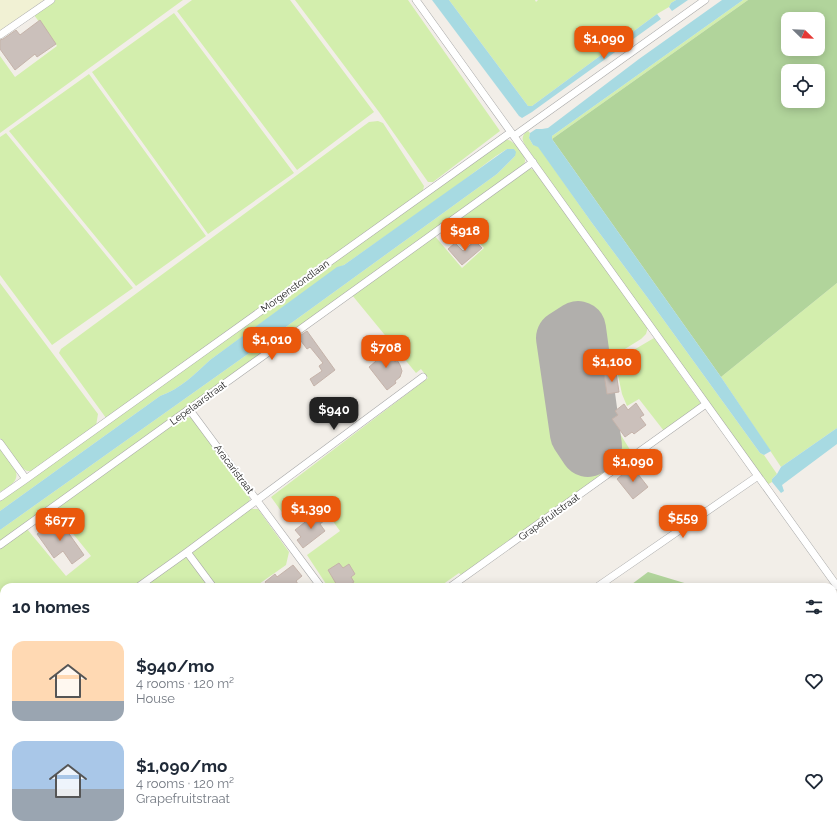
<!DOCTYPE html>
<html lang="en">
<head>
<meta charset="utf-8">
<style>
  :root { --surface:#fff; --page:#f6f6f7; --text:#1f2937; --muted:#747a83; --accent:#ea580c }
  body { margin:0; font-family:Raleway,sans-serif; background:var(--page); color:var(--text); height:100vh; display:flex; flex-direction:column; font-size:15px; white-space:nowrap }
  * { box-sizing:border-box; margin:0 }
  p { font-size:13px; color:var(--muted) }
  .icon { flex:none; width:22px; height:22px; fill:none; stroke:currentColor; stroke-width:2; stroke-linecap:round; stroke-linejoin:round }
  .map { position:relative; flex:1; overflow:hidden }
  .panel { position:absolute; left:0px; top:583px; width:837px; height:256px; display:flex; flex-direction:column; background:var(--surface); border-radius:12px 12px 0 0; box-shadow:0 2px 10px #0003 }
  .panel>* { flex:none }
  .needle { width:26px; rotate:113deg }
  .tools { position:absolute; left:781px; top:12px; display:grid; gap:8px }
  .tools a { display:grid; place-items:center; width:44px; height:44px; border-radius:8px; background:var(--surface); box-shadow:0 2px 10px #0003; font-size:20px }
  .price { position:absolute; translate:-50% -34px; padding:0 9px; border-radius:8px; background:var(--accent); color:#fff; font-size:13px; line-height:26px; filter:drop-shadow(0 1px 2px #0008) }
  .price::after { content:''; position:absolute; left:50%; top:24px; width:12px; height:9px; margin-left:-6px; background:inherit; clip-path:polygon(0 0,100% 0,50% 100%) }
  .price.selected { background:#222; color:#fff }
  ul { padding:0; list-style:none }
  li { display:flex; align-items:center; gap:12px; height:100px; padding:0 12px }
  li span { display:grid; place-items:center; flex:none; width:112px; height:80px; border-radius:12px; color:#555 }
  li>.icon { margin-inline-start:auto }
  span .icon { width:48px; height:48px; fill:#fffc; stroke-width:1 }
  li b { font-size:17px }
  h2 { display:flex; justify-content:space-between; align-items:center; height:48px; padding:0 12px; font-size:17px }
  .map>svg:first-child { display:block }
</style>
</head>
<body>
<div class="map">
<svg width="837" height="839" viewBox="0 0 837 839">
  <rect width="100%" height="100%" fill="#f2eee8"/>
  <path fill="#f1f1d4" d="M0,0H43L44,1L0,33Z
    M692,835H721L718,839H695Z"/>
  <path fill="#d3eead" d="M54,0H183L0,133V56L15,77L57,46L34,15Z
    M192,0H290L374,112L297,170L177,11Z
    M295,0H408L500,131L433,182H428L379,112Z
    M449,0H535L536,2L538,0H676L671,3L669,7L657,14L532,106H528Z
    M743,0H748L552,139V136Z
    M174,13L294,173L208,234L92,72Z
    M89,74L206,236L136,286L9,131Z
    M378,121L383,123L424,186L423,191L106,418L59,353L61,349L369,122Z
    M528,131L530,133L529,138L533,145L538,146L592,223L647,297L760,453L764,455L777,474L772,479V482L767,485L529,151C524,143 518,137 528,131Z
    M6,133L133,288L52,345L0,275V137Z
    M506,140C509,140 510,140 512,142C517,145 526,156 525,162C524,165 520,167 518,169L0,541V530L272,337L497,174L515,156L514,149H507L496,156L448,192L344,265L337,268L210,360C195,374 180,389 160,396L0,511V501L267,309L464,168Z
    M529,168L534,170L648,327L646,334L641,339L612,357L607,353L585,363L580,326L562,337L576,435L588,452L596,448L593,425L609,416L632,453L462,576L459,573L439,587H328L307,555L340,531L319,502L289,522L271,497L428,378L421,369L416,373L352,295L434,235L462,268L484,248L459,220Z
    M0,283L98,414L96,426L32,471H27L22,468L0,438Z
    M837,283V428L781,467L721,377Z
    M654,338L702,405L664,431L639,399L627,406L622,394L615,361Z
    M185,417L192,418L248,494L250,499L247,505L132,587H4V679L0,682V548L27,529L66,576L91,556L53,509L180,419Z
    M0,445C6,454 24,472 13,483C9,487 4,489 0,492Z
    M250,509H258L289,552L286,565L259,584L261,587H217L191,552Z
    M187,556L210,587H143Z
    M0,694L4,699V745L0,740Z
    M4,797V825L0,819V801Z
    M11,835H99L93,839H14Z"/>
  <path fill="#b1d49b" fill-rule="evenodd" d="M748,0H837V283L721,377L552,139ZM788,19H818V49H788ZM788,71H818V101H788Z
    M648,572L691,585L693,587H628Z
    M833,750L837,755V839H718L721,835H833Z
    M281,835H692L695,839H276Z"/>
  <path fill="#a7dae2" d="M432,0H449L528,106H532L657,14L661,19L536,109L532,112L522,118L519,116Z
    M676,0H688L672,11L669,7L671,3Z
    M722,0H743L552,136V139L721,377L771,451L764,455L760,453L647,297L592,223L538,147L533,145L529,138L530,133L536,129H542L548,128L639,59Z
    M507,149H514L516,152L515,156L497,174L272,337L0,530V511L160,396C180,389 195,374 210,360L337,267L344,265Z
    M837,428V444L782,485L784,491L781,493L772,482V479L777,474L781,467Z"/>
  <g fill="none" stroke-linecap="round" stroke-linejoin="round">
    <path stroke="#b1afac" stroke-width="56" d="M578,329L594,446L588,449L578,434L564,338Z"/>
  </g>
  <path fill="#cbc0bb" stroke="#c5b3aa" d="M40,20L56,44L37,57L35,54L15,70L0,49V40L3,39L16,30L20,35Z
    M475,241L482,248L462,265L448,249L455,243L463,251Z
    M307,331L335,370L314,386L310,379L322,371L319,366L323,363L310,347L307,349L298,337Z
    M383,348L388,355H390L395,362L397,360L400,365L402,371L400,377L395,381L396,383L387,390L369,367L376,361L373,356Z
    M616,372L619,392L607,394L604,374Z
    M636,403L644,415L640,417L646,425L634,434L632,432L625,437L612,419L618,415L615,411L624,404L628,410Z
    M629,469L631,472L634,469L648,487L633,499L617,479Z
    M319,511L325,520L320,524L325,531L303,548L297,540L301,537L295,530Z
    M60,521L84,555L72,564L63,551L54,558L37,534L47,527L49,529Z
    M339,563L343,568L349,564L355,574L351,577L354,582L345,587H338L328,570Z
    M293,565L302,576L296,581L300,587H269L265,582L275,574L277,577Z"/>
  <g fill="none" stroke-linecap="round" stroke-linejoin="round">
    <defs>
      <path id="minor" d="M416,0C557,195 696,391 837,586
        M0,35L51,0
        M514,136L705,0
        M189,409L321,587
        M0,443L26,479
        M0,497L26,479L511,132
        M0,545L533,162
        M187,552L213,587
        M138,587L187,552L423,377
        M450,587L706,404
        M597,587L758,476
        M0,685L4,683
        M0,797L4,794
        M0,825L4,831
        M7,835L10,839
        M98,839L103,835
        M241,839L247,835"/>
    </defs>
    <use href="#minor" stroke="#a9a9a9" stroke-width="8"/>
    <use href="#minor" stroke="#fff" stroke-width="7"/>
  </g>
  <g text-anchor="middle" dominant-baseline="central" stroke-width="4" stroke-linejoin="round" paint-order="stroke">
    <g font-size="10" fill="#222" stroke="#fff">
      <text transform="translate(295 286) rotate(-36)">Morgenstondlaan</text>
      <text transform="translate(198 403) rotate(-36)">Lepelaarstraat</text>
      <text transform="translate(234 469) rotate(53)">Aracaristraat</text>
      <text transform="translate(549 517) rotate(-36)">Grapefruitstraat</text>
    </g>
  </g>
</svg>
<div class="tools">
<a><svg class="needle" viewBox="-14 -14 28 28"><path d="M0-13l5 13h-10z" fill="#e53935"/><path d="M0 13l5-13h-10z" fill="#747a83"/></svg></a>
<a><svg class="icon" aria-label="locate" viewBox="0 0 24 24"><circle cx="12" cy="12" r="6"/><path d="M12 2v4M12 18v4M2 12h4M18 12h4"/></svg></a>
</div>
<b class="price" style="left:604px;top:60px">$1,090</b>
<b class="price" style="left:465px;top:252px">$918</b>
<b class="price" style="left:272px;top:361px">$1,010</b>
<b class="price" style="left:386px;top:369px">$708</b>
<b class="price" style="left:612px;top:383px">$1,100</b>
<b class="price selected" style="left:334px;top:431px">$940</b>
<b class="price" style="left:633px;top:483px">$1,090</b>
<b class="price" style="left:311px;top:530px">$1,390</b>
<b class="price" style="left:683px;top:539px">$559</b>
<b class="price" style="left:60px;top:542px">$677</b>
<section class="panel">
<h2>10 homes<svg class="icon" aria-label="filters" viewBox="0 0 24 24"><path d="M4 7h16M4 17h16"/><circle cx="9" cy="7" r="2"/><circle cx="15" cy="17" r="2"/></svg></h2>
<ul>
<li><span style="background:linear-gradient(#ffd9b3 75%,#9aa5b1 0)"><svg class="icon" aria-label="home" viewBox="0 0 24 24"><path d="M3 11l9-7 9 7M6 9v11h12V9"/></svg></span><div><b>$940/mo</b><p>4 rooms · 120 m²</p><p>House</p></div><svg class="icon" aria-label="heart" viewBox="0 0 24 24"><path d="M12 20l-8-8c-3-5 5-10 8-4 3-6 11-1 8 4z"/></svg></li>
<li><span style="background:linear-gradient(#a9c7e8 60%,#9aa5b1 0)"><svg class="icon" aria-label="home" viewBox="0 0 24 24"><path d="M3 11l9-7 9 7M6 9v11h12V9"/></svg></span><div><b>$1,090/mo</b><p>4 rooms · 120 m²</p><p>Grapefruitstraat</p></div><svg class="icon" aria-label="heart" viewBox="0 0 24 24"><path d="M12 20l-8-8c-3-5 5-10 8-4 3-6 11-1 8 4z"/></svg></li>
</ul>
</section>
</div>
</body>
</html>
